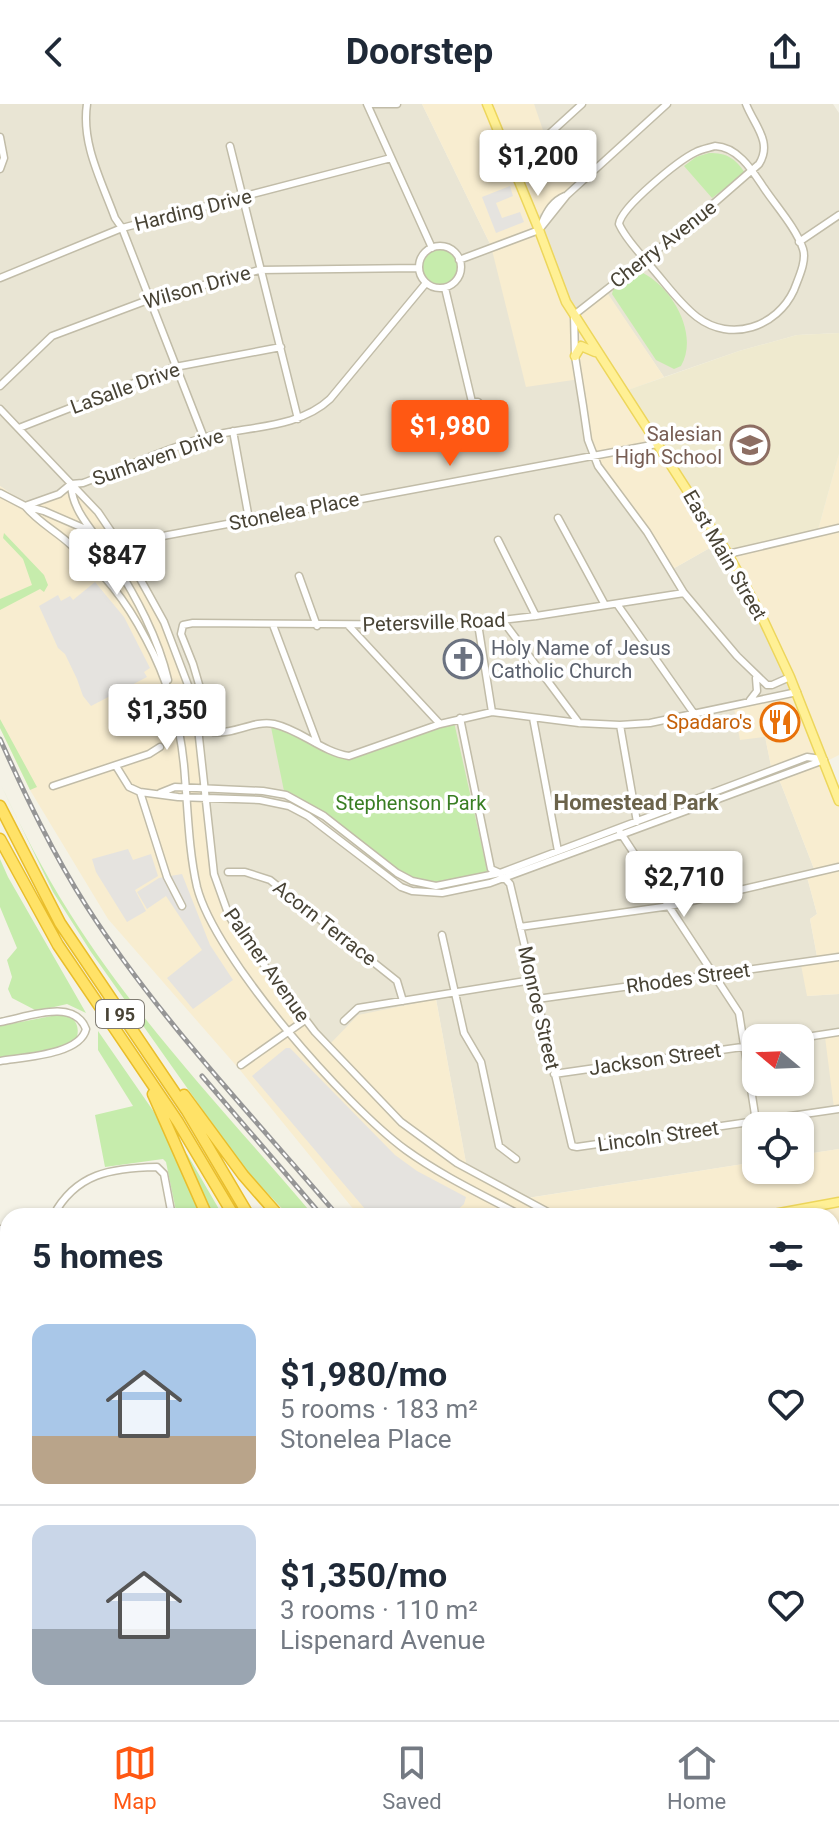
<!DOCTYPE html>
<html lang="en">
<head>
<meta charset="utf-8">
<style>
  :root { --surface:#fff; --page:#f6f6f7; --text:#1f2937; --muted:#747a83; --line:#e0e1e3; --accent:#ff5813 }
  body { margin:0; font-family:Roboto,sans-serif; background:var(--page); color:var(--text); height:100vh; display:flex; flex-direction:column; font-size:30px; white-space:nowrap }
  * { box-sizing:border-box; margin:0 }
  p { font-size:26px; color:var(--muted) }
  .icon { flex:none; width:44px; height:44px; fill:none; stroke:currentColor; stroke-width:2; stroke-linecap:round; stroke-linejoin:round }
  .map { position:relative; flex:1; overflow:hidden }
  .details { position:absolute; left:0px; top:1104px; width:840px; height:512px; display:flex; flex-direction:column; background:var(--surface); border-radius:24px 24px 0 0; box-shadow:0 2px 6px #0004 }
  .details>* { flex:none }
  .needle { width:52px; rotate:289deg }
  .controls { position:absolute; left:742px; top:920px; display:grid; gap:16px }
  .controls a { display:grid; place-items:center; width:72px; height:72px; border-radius:16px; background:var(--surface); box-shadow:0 2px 6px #0004; font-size:40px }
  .price { position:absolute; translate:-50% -68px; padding:0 18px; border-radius:8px; background:#fff; color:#222; font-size:26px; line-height:52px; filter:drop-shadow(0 2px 4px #0008) }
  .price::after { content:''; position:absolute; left:50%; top:48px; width:24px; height:18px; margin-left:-12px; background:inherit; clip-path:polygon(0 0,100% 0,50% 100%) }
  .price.current { background:var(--accent); color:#fff }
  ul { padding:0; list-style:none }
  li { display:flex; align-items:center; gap:24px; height:200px; padding:0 32px }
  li+li { border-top:2px solid var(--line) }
  li span { display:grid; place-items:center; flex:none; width:224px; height:160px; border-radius:16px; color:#555 }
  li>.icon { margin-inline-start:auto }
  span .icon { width:96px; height:96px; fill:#fffc; stroke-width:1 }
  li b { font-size:34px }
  h2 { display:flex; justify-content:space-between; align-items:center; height:96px; padding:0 32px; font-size:34px }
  header { display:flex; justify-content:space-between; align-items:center; height:104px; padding:0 32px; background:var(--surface); font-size:36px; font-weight:700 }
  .tabs { display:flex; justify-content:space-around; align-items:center; height:112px; border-top:2px solid var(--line); background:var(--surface); font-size:22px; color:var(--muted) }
  .tabs a { display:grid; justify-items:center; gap:4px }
  .tabs .current { color:var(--accent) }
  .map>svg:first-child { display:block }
</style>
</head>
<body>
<header><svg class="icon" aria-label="back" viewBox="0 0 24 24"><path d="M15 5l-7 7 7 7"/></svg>Doorstep<svg class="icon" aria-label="share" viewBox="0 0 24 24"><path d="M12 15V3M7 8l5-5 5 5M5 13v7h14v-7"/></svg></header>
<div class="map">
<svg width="839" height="1616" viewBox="0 0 839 1616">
  <rect width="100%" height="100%" fill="#f4f2e6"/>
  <path fill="#e9e5d4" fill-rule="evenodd" d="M0,0H422L491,142L580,275L671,466L722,437L796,590L734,605L765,632L771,662L781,680L816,770L807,773L817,810L810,815L818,858L807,892L839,890V931L826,933L839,1003V1045L800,1051V1022H756V1058L527,1094L466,1059L436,895L330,940L309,918L230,812L29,402L0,382ZM756,934H800V978H756Z
    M534,0H833L839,9V229L797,231L739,247L664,273L606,188L576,212L567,196L537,113L539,40Z"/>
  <path fill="#f8edd0" d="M422,0H534L545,32L540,40L576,78L537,113L567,196L576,212L606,187L664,273L626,287L722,437L671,466L600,363L590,334L580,275L526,283L491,142Z
    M839,350V651L823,659L839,702V890L807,892L801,861L818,858L810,815L817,810L807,773L816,770L781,680L771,662L765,633L740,636L734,604L795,591L730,450L818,426Z
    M74,381L89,394L113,425L156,498L192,589L213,758L230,812L309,918L330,940L358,911L436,895L466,1059L528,1094L756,1058V1066H800V1051L839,1045V1616H781L774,1608H832V1112H359L240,966L108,815L30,686L0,624V382L29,402Z
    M839,931V1003L834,1004L825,933Z"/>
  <path fill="#efeacf" d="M839,229V350L818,426L730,450L625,287L739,247L797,231Z"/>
  <path fill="#c6ecac" d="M709,49C727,49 735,54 745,69L712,94L684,62L696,53Z
    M421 163a19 19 0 1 1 38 0a19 19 0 1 1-38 0Z
    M643,169C673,184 699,231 681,262L674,265L656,256L612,190L614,182L630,170Z
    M4,429L44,471L48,481L44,488L40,485L0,506V495L32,481L23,455L3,434Z
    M0,615L37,683L30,686L0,624Z
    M454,618L488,770C469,774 446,781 426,778C393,772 364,739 338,720C321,707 303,697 284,687L271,623L299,631L343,654H355Z
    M0,679C21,723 43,767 69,808C138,918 230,1013 314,1112H289L243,1063L91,848L53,788Z
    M0,755L8,773L86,909L67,900L37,907L12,894L8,885L12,873L7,856L17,844L0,803Z
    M62,910C74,913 80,920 77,933C63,948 21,950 0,954V922Z
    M98,927L154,1008L174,1047L202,1112H177L166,1058L163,1055L105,1063L95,1011L133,1002L98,946Z
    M187,1050L223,1112H211L184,1052Z"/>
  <path fill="#e5e3df" d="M510,82L513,92L496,99L502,114L520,108L524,118L496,129L482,93Z
    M95,478L124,513L150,564L144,568L147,573L91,602L83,592L77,575L65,550L58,544L39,502L58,491L61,497L70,492L73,496Z
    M128,745L133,756L151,750L158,772L135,786L146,807L127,818L96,768L92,755Z
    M182,770L210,841L233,876L193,905L167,874L202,846L166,792L147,805L137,788L159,774Z
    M286,944H290L395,1051L417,1067L466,1093L464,1100L451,1112H371L252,972Z"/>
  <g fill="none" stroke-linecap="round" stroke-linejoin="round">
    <defs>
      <path id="minor" d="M87,0C81,40 102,78 115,114L122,124L204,334
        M367,0L432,144
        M368,0H397
        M746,0C754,21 773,38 759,60L689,121L574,211L575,252L583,302L588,336L598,362L647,428L684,489L737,552L767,581H772L790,573
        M0,33L4,54L0,65
        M230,42L298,315
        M715,42C738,43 752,66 764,84C776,102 796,124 803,145C807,157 798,175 794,186C777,223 731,239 697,213C680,200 666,180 652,164C641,150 626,136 619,120C621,103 679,56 696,48C702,45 709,44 715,42Z
        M511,56L526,51L582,0
        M542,119C547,107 553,97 565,92
        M799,138L839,111
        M419 163a21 21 0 1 1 42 0a21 21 0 1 1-42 0Z
        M459,156L539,126L567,91L667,0
        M0,174L122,124L391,54
        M445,184L472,298L467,307L470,312L476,313L482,309L483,304L478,298H472
        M0,282L52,232L148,196L259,166L419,164
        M0,305L98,408L127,451L164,518L191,589L197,615L214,770L229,812L242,832L315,928L401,1018L457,1059L555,1112
        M19,324L175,263L281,243
        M233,327L249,415
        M71,380C72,410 98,431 113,456C136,493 158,533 168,576
        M0,389L25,402L44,407L120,440
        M25,402C38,418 56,427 71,441C102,466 128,500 146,535C169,578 182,626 185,674C188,710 189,748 197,783C215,854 346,1002 406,1046C442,1072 483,1091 522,1112
        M25,402L59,390L71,380L83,379C124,364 165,345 206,333C247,322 298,325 330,295L426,179
        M558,414L605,501
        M498,436L536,512
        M120,440L657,340
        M728,450L839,424
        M299,472L317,522
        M684,489L536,512L458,521L193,519L183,521L181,530L193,560L213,628C234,631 253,616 274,620C301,626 322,648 349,652L440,620L492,608L579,619L620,621L650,619L797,588
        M617,500L695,611
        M503,517L579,619
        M478,520L492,608
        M273,521L317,638
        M348,521L440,620
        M750,596L757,587L756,574
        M460,614L491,765L500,769L510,780L572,1042L577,1043L839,1005
        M533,614L558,747
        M620,621L637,718
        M116,662L129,683L140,688L178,693L260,696L289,702L308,712L401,783L412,787L442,789L490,779L824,656
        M53,682L149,650L160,643
        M140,688L167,773L182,802
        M160,689L175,683L263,687L286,691L324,712L397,769L412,777L436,782L500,769L807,653L821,655
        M620,728L739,909L756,1017
        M228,768H245L270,776L397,877L403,897
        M520,823L670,802L839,763
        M442,831L464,929L481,958L499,1042L516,1055
        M537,895L839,853
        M344,917L358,904L532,876
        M0,918C25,914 74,893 86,925C80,951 23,953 0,957
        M800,934L839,928
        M241,961L305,916
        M554,970L756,941
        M53,1112C76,1069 111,1064 157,1063L164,1070L172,1112
        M0,1125L8,1140
        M0,1160L8,1155
        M832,1230L839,1232
        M0,1307L8,1309
        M832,1327L839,1325
        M0,1384L8,1383
        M0,1539L8,1538
        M138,1608L139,1616
        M290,1608L292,1616
        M438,1608L439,1616
        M533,1608L535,1616"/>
      <path id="major" d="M487,0L539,126L566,198L728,450L761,511L790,573L839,697
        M575,252L581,242L595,248
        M763,1112L839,1098
        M832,1167L839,1149
        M832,1494L839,1511
        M656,1608L658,1616
        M361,1616L362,1608
        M370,1616V1608
        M642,1616L643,1608"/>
      <path id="highway" d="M0,702L60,819L187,1007L249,1112
        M0,735L58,841L178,1018L234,1112
        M153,990L207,1112
        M184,991L243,1071L279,1112
        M587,1608L594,1616
        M605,1608L612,1616"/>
    </defs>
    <use href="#minor" stroke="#c1bca8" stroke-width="9"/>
    <use href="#major" stroke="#edd65c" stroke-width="11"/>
    <use href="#highway" stroke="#e9be2b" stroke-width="13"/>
    <use href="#minor" stroke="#fff" stroke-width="6"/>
    <use href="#major" stroke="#fff095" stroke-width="8"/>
    <use href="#highway" stroke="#ffe267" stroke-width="10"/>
    <defs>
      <path id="rail" d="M0,635C26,693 53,750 87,803C159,915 252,1011 338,1112
        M202,972L322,1112
        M752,1608L758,1616
        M770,1608L777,1616"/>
    </defs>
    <use href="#rail" stroke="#969696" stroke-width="5"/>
    <use href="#rail" stroke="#fff" stroke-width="2" stroke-dasharray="6" stroke-linecap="butt"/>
  </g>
  <defs>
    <symbol id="school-ring" viewBox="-11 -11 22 22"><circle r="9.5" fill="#fff" stroke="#8d6e63" stroke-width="1.5"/><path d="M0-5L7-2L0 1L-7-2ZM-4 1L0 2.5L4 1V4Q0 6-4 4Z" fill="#8d6e63"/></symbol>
    <symbol id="church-ring" viewBox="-11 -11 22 22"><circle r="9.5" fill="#fff" stroke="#6b7280" stroke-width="1.5"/><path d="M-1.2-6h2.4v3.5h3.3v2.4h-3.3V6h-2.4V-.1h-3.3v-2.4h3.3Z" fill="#6b7280"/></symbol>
    <symbol id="restaurant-ring" viewBox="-11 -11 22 22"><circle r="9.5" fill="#fff" stroke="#e8710a" stroke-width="1.5"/><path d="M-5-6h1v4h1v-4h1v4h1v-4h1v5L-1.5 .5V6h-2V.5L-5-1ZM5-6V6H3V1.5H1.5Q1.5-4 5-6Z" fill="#e8710a"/></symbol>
  </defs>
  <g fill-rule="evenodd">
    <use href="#school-ring" x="728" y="319" width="44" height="44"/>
    <use href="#church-ring" x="441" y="533" width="44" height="44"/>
    <use href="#restaurant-ring" x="758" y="596" width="44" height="44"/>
  </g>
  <g text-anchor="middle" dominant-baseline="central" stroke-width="7" stroke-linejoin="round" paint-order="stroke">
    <rect fill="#fff" stroke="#7f7b72" stroke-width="2" x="96" y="896" width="48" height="28" rx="6"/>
    <g font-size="18" font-weight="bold" fill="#484335">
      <text x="120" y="910">I 95</text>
    </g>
    <g font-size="20" fill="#484335" stroke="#fff">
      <text transform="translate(193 106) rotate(-14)">Harding Drive</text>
      <text transform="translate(663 140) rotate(-38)">Cherry Avenue</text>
      <text transform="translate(197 183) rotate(-16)">Wilson Drive</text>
      <text transform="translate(125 284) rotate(-20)">LaSalle Drive</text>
      <text transform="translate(158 353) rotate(-19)">Sunhaven Drive</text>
      <text transform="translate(294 407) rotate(-11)">Stonelea Place</text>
      <text transform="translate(725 451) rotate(60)">East Main Street</text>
      <text transform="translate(434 518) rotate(-2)">Petersville Road</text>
      <text transform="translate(325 819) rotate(38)">Acorn Terrace</text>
      <text transform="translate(267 861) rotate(55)">Palmer Avenue</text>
      <text transform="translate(688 874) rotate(-8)">Rhodes Street</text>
      <text transform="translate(539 904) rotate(77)">Monroe Street</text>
      <text transform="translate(655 955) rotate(-8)">Jackson Street</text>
      <text transform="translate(658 1032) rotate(-8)">Lincoln Street</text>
    </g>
    <g font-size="20" fill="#785e54" stroke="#fff" text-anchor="end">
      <text x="722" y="330">Salesian<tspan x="722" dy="23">High School</tspan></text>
    </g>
    <g font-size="20" fill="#5b616d" stroke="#fff" text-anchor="start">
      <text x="491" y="544">Holy Name of Jesus<tspan x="491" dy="23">Catholic Church</tspan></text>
    </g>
    <g font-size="20" fill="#c56008" stroke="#fff" text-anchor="end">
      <text x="752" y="618">Spadaro's</text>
    </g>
    <g font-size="20" fill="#397e23" stroke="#fff">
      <text x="411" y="699">Stephenson Park</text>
    </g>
    <g font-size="22" font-weight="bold" fill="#6b634b" stroke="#fff">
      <text x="636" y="698">Homestead Park</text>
    </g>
  </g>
</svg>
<div class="controls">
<a><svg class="needle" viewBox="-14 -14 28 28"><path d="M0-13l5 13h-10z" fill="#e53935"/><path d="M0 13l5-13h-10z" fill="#747a83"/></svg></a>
<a><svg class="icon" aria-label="locate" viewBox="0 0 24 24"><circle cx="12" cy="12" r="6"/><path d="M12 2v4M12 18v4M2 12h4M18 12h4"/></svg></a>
</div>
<b class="price" style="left:538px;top:94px">$1,200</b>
<b class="price current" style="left:450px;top:364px">$1,980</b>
<b class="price" style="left:117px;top:493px">$847</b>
<b class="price" style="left:167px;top:648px">$1,350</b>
<b class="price" style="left:684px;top:815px">$2,710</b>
<section class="details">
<h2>5 homes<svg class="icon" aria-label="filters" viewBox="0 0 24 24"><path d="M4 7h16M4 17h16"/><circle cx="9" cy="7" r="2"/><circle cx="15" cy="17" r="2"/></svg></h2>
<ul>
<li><span style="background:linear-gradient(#a9c7e8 70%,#b9a48a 0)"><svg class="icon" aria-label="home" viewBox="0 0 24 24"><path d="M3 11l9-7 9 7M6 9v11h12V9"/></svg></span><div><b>$1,980/mo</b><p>5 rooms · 183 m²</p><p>Stonelea Place</p></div><svg class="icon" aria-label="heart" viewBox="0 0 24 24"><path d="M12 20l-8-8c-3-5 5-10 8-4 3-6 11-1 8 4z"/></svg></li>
<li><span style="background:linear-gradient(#c9d6e8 65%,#9aa5b1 0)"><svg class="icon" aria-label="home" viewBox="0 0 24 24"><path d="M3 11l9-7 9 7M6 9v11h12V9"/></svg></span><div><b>$1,350/mo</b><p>3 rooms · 110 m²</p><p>Lispenard Avenue</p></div><svg class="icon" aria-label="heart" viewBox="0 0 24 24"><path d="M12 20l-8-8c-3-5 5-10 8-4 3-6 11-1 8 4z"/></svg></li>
</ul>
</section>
</div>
<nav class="tabs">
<a class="current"><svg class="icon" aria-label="map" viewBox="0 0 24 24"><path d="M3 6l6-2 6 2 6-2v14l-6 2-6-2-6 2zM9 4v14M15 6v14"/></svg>Map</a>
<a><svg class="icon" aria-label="saved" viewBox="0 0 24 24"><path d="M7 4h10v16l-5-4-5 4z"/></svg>Saved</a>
<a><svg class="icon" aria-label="home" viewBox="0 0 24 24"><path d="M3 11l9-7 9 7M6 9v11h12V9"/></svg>Home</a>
</nav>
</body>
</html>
